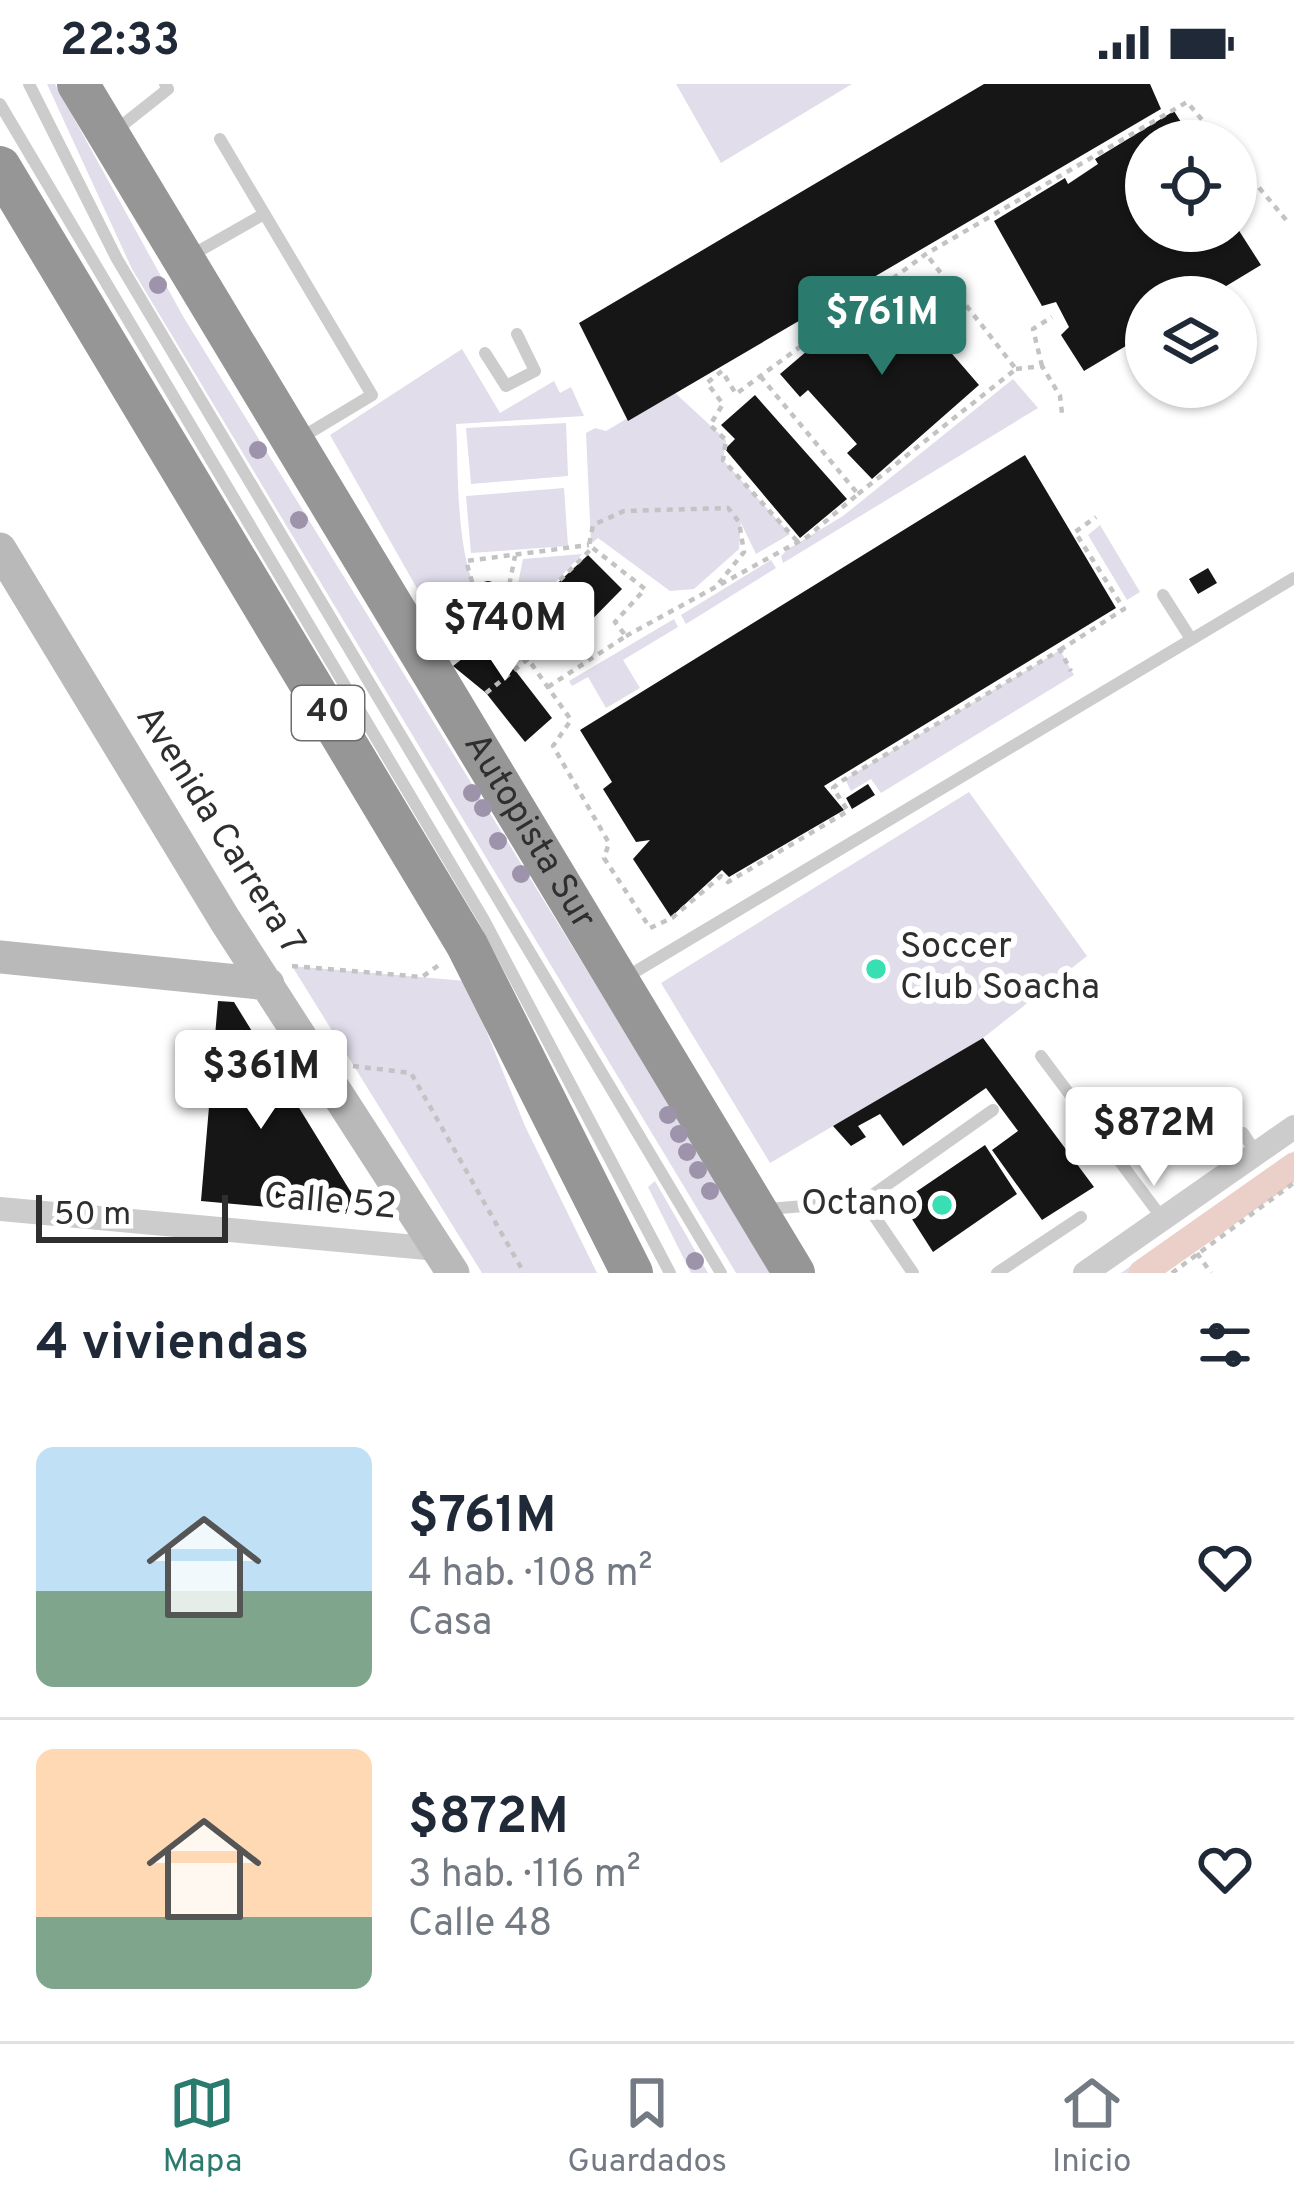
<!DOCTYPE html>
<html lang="es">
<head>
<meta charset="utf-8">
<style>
  :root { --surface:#fff; --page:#f6f6f7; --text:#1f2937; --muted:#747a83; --line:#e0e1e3; --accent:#2a7b6e }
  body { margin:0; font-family:Overpass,sans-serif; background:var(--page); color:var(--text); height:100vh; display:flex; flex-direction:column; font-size:45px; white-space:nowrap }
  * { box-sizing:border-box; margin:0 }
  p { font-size:39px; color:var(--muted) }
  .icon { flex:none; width:66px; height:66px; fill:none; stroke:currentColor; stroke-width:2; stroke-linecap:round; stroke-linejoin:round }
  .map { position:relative; height:1189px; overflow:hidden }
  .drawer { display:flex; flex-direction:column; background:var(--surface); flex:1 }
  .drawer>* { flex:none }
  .controls { position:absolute; left:1125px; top:36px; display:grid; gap:24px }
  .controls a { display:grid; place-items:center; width:132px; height:132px; border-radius:50%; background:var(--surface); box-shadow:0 3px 9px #0004; font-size:60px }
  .scale { position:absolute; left:36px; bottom:30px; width:192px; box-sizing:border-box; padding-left:12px; border:6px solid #2f2f2f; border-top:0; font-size:33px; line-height:42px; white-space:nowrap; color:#2f2f2f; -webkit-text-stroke:9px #fff; paint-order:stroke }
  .price { position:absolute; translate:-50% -102px; padding:0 27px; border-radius:12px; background:#fff; color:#222; font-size:39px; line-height:78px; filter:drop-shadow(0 3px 6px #0008) }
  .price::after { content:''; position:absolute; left:50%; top:72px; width:36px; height:27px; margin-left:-18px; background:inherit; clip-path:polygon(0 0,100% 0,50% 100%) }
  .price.current { background:var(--accent); color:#fff }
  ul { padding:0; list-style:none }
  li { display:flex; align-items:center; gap:36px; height:300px; padding:0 36px }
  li+li { border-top:3px solid var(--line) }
  li span { display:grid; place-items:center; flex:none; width:336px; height:240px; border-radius:18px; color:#555 }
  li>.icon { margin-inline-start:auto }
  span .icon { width:144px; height:144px; fill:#fffc; stroke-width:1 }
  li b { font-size:51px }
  h2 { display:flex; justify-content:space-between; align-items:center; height:144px; padding:0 36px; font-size:51px }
  .status { display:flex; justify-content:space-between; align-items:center; height:84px; padding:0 60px; background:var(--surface); direction:ltr }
  .status svg { height:33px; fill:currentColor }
  .tab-bar { display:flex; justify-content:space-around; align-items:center; height:168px; border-top:3px solid var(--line); background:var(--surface); font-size:33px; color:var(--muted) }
  .tab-bar a { display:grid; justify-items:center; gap:6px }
  .tab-bar .current { color:var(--accent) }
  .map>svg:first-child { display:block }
</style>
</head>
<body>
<div class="status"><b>22:33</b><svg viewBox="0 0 49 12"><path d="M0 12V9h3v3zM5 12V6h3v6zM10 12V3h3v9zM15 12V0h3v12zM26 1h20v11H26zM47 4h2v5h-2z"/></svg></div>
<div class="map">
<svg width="1294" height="1189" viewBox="0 0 1294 1189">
  <rect width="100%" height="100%" fill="#fff"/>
  <path fill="#e1ddeb" d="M47,0H55L184,234L774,1189H736L132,185Z
    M676,0H852L721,79Z
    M462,265L500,329L554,297L560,309L571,303L584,332L456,340C459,384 454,493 488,521L507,512L504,540L457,575L330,351Z
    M1013,295L1038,324L783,479L781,472L788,465L843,432Z
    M673,307L726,356L723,376L790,450L756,470L741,439L739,465L694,505L670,507L598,454L591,460L586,349L595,344L606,347Z
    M566,339L568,392L471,400L466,344Z
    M564,404L568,462L471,469L466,412Z
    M1100,441L1140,508L1127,516L1088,451Z
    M582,470L519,537L511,534L523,475Z
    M771,476L776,484L686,540L681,531Z
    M674,535L678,543L623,576L640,604L606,624L588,593L572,602L569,597Z
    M1060,566L1074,591L881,709L871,695L851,707L845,695Z
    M969,708L1087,872L983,954L770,1079L661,899Z
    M292,882L466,897L525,1042L597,1189H482Z
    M1294,1067V1091L1159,1189H1121Z
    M655,1097L708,1189H691L648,1103Z"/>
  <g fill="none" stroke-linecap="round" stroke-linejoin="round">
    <path stroke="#ebd0ca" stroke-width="27" d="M1142,1189L1294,1082"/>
  </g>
  <path fill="#161616" d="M984,0H1150L1161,25L628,337L579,239Z
    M1174,27L1193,57H1146V147H1236V142L1261,181L1208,213H1146V250L1084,287L1061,251L1069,243L1056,218L1042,222L994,137L1065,94L1068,100L1098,80L1095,75Z
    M889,197L979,301L872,395L847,369L857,360L808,306L800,313L780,290Z
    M755,311L847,415L800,454L725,365L735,355L721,341Z
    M1025,371L1116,524L824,702L844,726L729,793L722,786L671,833L633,775L650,756L636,758L603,705L612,698L580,646Z
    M588,471L622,505L560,568L543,573L525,549L537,543L523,531Z
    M1208,484L1217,499L1198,510L1189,495Z
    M479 506a9 9 0 1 1 18 0a9 9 0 1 1-18 0Z
    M499,546L522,572L511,581L552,634L525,658L486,609L453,582Z
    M868,700L875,711L852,725L846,714Z
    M218,917L234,918L352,1110L346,1130L201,1117Z
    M983,954L1094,1103L1042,1136L992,1066L1018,1047L986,1004L903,1062L880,1030L858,1042L866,1053L851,1062L833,1042Z
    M985,1061L1017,1110L933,1168L901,1118Z"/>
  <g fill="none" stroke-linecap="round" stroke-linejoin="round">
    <path stroke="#c3c3c3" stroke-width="4.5" stroke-dasharray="6 6" stroke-linecap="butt" d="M1236,76L1287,137
      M1042,282L1033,245L1052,233
      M1016,285L1042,282L1060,312L1062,329
      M858,410L1016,285L926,170
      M797,457L723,376L726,356L710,341L723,320L707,299L722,287L736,310L926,170L1187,18L1220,57
      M507,512L515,472
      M505,540L519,537L593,463
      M626,552L807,453L858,410L761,293
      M1060,566L1124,525L1075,448L1096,433
      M528,575L505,540L507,512L488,521L476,511L466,477L589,461
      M548,603L626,552L615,538L645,505L589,461L593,441L624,427L728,424L739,438L744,468L719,499
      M486,609L528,575L571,636L553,662L609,759L604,774L650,844L672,834L721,792L728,798L848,727L833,704L840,698L1060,566L1071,587
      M292,882L422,893L439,881
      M353,982L411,989L524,1189
      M1197,1169L1211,1189
      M1172,1189L1291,1101L1294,1106"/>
    <path stroke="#ccc" stroke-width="12" d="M29,0L117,175L721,1189
      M0,20L484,836L670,1189
      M115,47L168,5L165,0
      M220,55L372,311L299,355
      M192,171L264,130
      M485,269L506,302L535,287L517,250
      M1163,511L1191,555
      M623,895L1294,494
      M1041,972L1162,1134
      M1243,1049L1257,1070
      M864,1117L913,1189
      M768,1125L864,1117L993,1026
      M997,1189L1081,1133"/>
    <path stroke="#ccc" stroke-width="24" d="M0,1125L438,1165
      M1085,1189L1294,1043"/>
    <path stroke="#b9b9b9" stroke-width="33" d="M0,465L225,836L453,1189
      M0,873L268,900"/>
    <g stroke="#969696" stroke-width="42">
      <path id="s1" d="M78,0L794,1189"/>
      <path d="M0,83L467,861L632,1189"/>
    </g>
  </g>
  <g fill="#9d94ac">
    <circle cx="158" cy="201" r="9"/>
    <circle cx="258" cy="366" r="9"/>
    <circle cx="299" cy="436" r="9"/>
    <circle cx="472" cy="709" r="9"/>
    <circle cx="483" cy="724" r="9"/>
    <circle cx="498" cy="757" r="9"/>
    <circle cx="521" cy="790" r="9"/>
    <circle cx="668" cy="1031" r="9"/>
    <circle cx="679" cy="1050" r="9"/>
    <circle cx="687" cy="1068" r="9"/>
    <circle cx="698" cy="1086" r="9"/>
    <circle cx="710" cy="1107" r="9"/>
    <circle cx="695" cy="1177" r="9"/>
  </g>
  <g fill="#37dfb2" stroke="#fff" stroke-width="4.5">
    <circle cx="876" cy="885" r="12"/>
    <circle cx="942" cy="1121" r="12"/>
  </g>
  <g text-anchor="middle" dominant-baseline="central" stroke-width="12" stroke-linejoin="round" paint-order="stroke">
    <rect fill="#fff" stroke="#6d6d6d" stroke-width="3" x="292" y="602" width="72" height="54" rx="9"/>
    <g font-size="33" font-weight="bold" fill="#2f2f2f">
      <text x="328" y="629">40</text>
    </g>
    <g font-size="36" fill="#2f2f2f" stroke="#fff">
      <text transform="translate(219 747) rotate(58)">Avenida Carrera 7</text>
      <text stroke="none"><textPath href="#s1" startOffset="873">Autopista Sur</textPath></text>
      <text transform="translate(330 1119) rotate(5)">Calle 52</text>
    </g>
    <g font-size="36" fill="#2f2f2f" stroke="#fff" text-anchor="start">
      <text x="900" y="864">Soccer<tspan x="900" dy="41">Club Soacha</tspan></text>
      <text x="918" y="1121" text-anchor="end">Octano</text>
    </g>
  </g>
</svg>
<div class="controls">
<a><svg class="icon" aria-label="locate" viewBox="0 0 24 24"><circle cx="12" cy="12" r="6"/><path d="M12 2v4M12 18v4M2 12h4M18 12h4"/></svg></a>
<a><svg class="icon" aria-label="layers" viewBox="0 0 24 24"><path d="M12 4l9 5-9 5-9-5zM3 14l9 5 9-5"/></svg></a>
</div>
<div class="scale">50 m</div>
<b class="price current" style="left:882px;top:294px">$761M</b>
<b class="price" style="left:505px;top:600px">$740M</b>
<b class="price" style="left:261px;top:1048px">$361M</b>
<b class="price" style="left:1154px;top:1105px">$872M</b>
</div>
<section class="drawer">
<h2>4 viviendas<svg class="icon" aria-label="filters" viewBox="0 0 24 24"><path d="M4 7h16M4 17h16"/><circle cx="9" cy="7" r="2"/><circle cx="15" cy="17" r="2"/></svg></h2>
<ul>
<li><span style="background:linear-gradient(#bfe0f5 60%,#7fa58c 0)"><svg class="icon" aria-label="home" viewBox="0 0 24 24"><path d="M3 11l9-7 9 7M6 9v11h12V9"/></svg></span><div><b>$761M</b><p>4 hab. · 108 m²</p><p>Casa</p></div><svg class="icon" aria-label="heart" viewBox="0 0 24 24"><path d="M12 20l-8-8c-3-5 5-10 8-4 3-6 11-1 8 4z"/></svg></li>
<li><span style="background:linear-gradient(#ffd9b3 70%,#7fa58c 0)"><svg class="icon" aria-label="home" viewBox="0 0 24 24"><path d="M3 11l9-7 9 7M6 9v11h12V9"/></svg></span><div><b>$872M</b><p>3 hab. · 116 m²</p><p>Calle 48</p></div><svg class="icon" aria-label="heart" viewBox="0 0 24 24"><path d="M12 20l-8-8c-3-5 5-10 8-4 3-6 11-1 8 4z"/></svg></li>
</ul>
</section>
<nav class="tab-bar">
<a class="current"><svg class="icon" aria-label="map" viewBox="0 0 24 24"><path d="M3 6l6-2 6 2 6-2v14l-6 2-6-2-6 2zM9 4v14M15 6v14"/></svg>Mapa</a>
<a><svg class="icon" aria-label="saved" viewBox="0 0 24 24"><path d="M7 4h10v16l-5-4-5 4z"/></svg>Guardados</a>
<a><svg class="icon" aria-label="home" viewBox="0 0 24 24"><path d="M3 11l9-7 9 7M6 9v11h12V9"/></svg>Inicio</a>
</nav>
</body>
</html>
